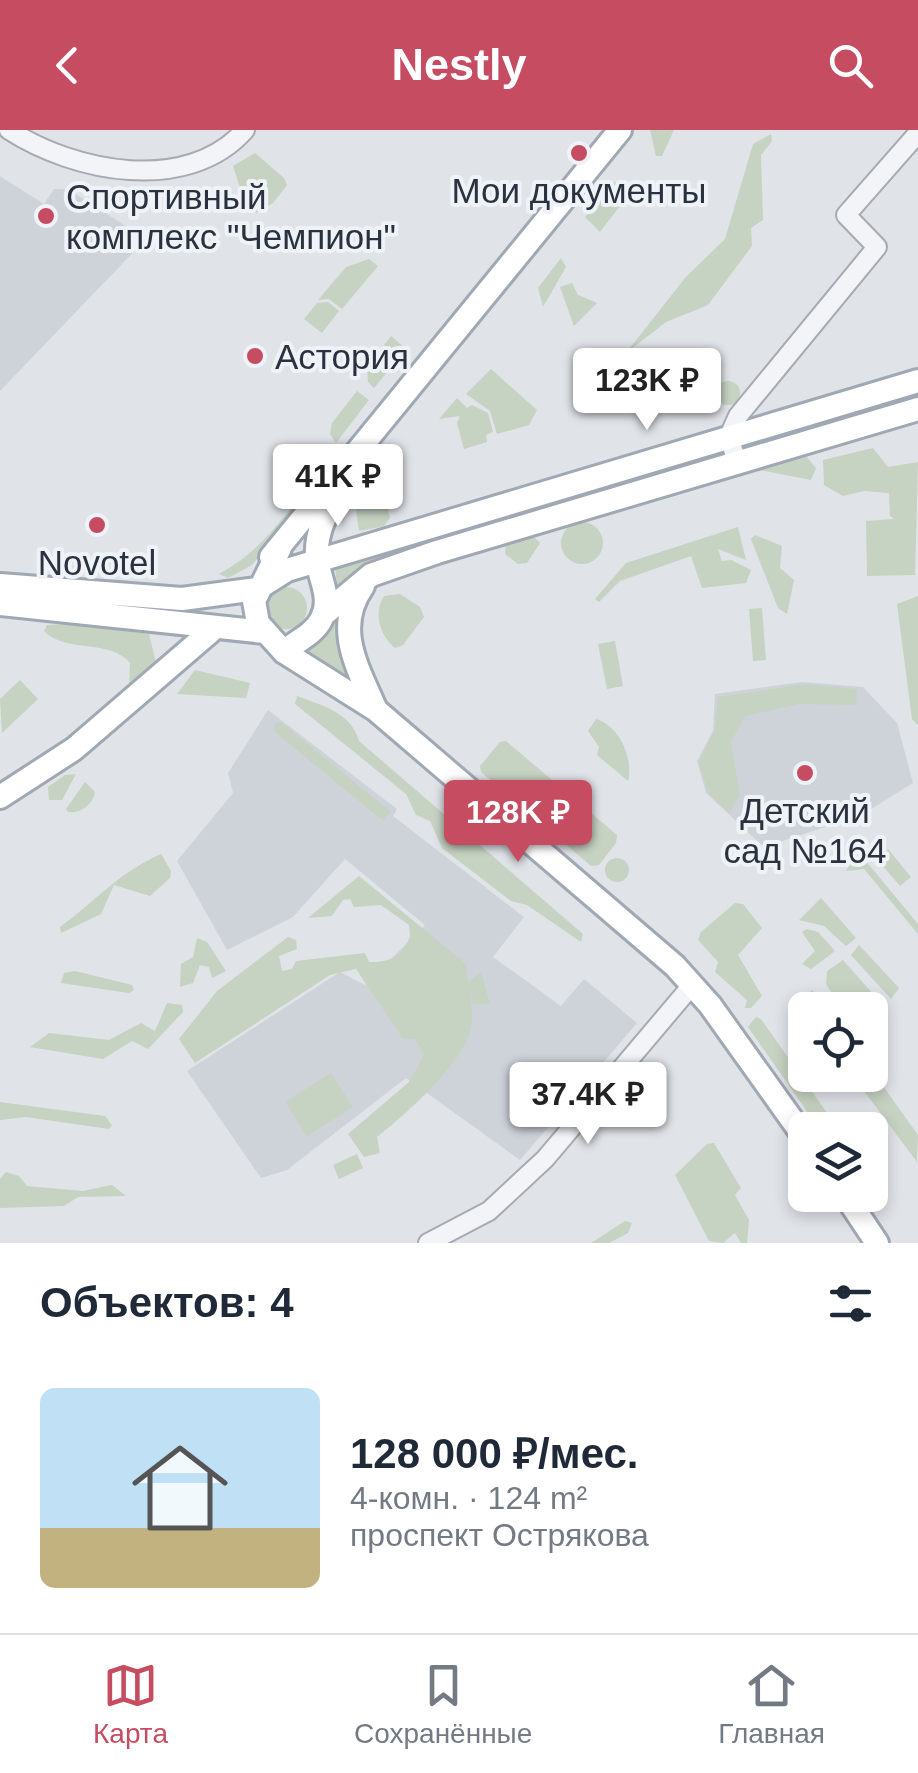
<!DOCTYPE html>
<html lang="ru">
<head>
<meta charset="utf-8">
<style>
  :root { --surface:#fff; --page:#f2f2f3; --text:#1f2937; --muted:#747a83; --line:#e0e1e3; --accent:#c64c61 }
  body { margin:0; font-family:Helvetica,sans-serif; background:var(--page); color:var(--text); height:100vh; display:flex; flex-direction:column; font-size:38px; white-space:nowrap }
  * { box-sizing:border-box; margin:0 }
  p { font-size:32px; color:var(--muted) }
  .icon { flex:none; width:55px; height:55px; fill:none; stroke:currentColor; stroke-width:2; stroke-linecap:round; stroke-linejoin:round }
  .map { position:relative; height:1113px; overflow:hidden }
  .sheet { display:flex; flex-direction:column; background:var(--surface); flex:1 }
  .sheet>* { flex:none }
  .fabs { position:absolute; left:788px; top:862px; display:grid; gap:20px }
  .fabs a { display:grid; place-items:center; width:100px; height:100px; border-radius:15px; background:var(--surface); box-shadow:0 5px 15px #0003; font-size:50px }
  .price { position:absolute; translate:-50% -85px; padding:0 22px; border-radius:10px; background:#fff; color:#222; font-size:32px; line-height:65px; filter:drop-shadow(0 2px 5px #0008) }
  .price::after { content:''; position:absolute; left:50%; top:60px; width:30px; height:22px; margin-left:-15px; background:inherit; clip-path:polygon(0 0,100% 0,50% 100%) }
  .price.current { background:var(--accent); color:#fff }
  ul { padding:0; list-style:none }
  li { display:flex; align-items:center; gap:30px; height:250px; padding:0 40px }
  li span { display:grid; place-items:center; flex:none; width:280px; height:200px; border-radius:15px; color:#555 }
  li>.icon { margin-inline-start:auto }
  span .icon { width:120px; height:120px; fill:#fffc; stroke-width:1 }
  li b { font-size:42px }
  h2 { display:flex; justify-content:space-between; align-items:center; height:120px; padding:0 40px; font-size:42px }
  header { display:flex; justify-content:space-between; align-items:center; height:130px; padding:0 40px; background:var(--accent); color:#fff; font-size:45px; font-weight:600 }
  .menu { display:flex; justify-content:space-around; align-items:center; height:140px; border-top:2px solid var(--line); background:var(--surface); font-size:28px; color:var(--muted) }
  .menu a { display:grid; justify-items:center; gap:5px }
  .menu .current { color:var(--accent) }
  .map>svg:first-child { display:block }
</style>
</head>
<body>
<header><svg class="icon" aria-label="back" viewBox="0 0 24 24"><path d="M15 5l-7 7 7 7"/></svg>Nestly<svg class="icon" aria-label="search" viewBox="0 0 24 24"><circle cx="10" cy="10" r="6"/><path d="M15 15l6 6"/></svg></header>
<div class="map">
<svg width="918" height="1113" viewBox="0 0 918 1113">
  <rect width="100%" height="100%" fill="#e0e3e8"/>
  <path fill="#ced3da" d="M0,46L44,74L54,59H68L146,109L0,261Z
    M802,552L863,557L897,593L913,653L863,684L777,713L767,720L706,663L697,631L713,601L715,564Z
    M268,580L397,679L393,686L524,787L493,827L561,876L584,849L637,893L520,1030L406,948L287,1040L261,1048L187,941L340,842L365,855L425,795L345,729L293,787L227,820L177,731L233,663L228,643Z"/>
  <path fill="#c6d2c2" d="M650,0H674L662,26H656Z
    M771,4L772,11L761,25L763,90L751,98L752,116L708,175L666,192L626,223L685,148L725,109L753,14Z
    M255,23L284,48L287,55L273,73L256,83L244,70L233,36Z
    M614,52L621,53L627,67L600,102L585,87Z
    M561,128L566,137L543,177L538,158Z
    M369,129L378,136L342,179L329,169L318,170L346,137Z
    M572,153L578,165L597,173L574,196L560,157Z
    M328,172L339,181L322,203L304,189L317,173Z
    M391,206L406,219L374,258L368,252L367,238Z
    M491,239L537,280L529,295L497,304L490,281L466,264Z
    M716 263a12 12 0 1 1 24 0a12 12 0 1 1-24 0Z
    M686,254L604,282L595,280L618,262Z
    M357,261L369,270L336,313L330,304L332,293Z
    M892,265L896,277L768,315L765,304Z
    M457,268L467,278L472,275L488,283L493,302L486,305L487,312L464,319L457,293L460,286L439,289Z
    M717,318L720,329L593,368L589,356Z
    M873,318L888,337L918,332L915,445L867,446L866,391L894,389L890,386L889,363L864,361L843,366L824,355L823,330Z
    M806,326L816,338L811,350L759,340Z
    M319,342L323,346L252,435L228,448L219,444C257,423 273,400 297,370L294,367Z
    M371,360L385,366L390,388L384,396L359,401L355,372Z
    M538,371L542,381L368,438L337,456L335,436Z
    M561 413a21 21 0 1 1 42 0a21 21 0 1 1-42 0Z
    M738,397L746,430L718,419L722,431L731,430L751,440L746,453L702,458L691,426L620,451L599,472L595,469L626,433Z
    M532,405L540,413L527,433L518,434L505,424L506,413Z
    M755,405L782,416L780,438L794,450L787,484L778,478L751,409Z
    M265 478a21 21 0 1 1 42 0a21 21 0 1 1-42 0Z
    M400,464L420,477L424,487L403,515L395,518C380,506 373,482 384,466Z
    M918,466V595L912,589L897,474Z
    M344,477L363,569L303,526L325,508Z
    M762,478L766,530L753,531L749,479Z
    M68,494L149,504L157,537L129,557L130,533C110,508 66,524 44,501L47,495Z
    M615,511L623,556L607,559L598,514Z
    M195,540L250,553L246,568L177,564Z
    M20,550L38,569L2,603L0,569Z
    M805,554L857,559L856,575L800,574L745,586L731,612L740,665L729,683L708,663L699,632L715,599L718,567Z
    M297,566C323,576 351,582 359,611L583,804L581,812L527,775L511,771L442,718L430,691L416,685L406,664L295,574Z
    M596,589C619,595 634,629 628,651L597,625L599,617L588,601Z
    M281,592L391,682L384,690L378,687L275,602L274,594Z
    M506,611L617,705L616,713L599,735L591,736L481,642L480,636L500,612Z
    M76,644L62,670H49L48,657L65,645Z
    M85,652L95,662C93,674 81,684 68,682L66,679Z
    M888,719L911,747L900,756L876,728Z
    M161,724L171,741L170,748L150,766L114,755L101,784L61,803L60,797C97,770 117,744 161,724Z
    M861,725L918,794V804L864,739L846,741L854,727Z
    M605 740a12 12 0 1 1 24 0a12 12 0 1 1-24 0Z
    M359,746L466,834C467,854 475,878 471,898C465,932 404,986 377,1007L380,1023L364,1027L348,1004L409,952L424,925L415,909H403L356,839L330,845L195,933L179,909L217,861L288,807L296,810L297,819L279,826L282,841L292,839L296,831L365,823L369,832C388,833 404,826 410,806L409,795L381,775L354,777L350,769L343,770L332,786L308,788Z
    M821,768L856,808L846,816L824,796L799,790Z
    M735,773L743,774L762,798L738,825L762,866L751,878H745L747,870L715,842L718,832L698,810L701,802Z
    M807,799L818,802L835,821L811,839L802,834L815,821L802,802Z
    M197,808L207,812L226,841L212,848L209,837L200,835L193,853L180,857L181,834L193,827Z
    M859,815L899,858L891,869L851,825Z
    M843,830L880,872L870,886V880H843L826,854L827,841Z
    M75,841L132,855L134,860L129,863L61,853L64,843Z
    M481,842L490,874H473L468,852Z
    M812,860L829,880H806L801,870Z
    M167,873L182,875L183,882L148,919L132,911L103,929L30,917L49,903L109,910L141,893L155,901Z
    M756,887L761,889L839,1000H820L748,897Z
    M870,938L918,1005L917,1032L852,945H870Z
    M331,943L353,977L307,1006L285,972Z
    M0,972L105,986L112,995L109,999L26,987L0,990Z
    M714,1013L741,1058L735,1065L749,1090L747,1113H741L735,1103L723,1113L709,1111L675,1045L707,1014Z
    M357,1024L363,1038L339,1049L333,1035Z
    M6,1042L19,1046L27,1056L83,1061L112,1055L126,1066L78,1067L64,1076L0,1078V1049Z
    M870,1043L888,1070L878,1079L864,1065H870Z
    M625,1091L632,1093L628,1103L609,1113H591Z"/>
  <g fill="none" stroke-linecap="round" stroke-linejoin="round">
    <defs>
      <path id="minor" d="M9,0C74,42 187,65 245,0
        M737,333L729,306L738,286L877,117L846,85L918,3
        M428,1113L489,1081L545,1029L693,854"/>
      <path id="major" d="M280,418L254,471L258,493L284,522L376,580L675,836L710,875L805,1008
        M271,427L620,0
        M0,455L182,469L257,459L287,440L918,251
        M363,456C333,498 358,538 376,580
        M0,474L265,502
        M323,485L371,445L437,422L918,279
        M284,522C296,511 313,505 321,490C333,468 319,450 317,428C315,403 327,380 340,360
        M0,667L74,619L210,502
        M845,1065L877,1113"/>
    </defs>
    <use href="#minor" stroke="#a6aab2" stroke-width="22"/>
    <use href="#major" stroke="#a0a8b3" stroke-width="28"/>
    <use href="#minor" stroke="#f3f4f7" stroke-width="18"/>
    <use href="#major" stroke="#fff" stroke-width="22"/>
  </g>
  <g fill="#c64c61" stroke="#eff2f6" stroke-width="4">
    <circle cx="579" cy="23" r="10"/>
    <circle cx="46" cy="86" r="10"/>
    <circle cx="255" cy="226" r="10"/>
    <circle cx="97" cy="395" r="10"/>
    <circle cx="805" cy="643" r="10"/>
  </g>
  <g text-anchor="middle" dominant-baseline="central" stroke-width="8" stroke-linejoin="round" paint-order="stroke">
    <g font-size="35" fill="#2a323f" stroke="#eff2f6">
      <text x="579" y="60">Мои документы</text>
      <text x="66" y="66" text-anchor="start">Спортивный<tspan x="66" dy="40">комплекс "Чемпион"</tspan></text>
      <text x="275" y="226" text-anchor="start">Астория</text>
      <text x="97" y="432">Novotel</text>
      <text x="805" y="680">Детский<tspan x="805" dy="40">сад №164</tspan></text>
    </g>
  </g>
</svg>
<div class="fabs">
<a><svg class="icon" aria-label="locate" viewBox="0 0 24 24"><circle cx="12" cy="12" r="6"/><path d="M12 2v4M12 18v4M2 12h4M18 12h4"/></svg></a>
<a><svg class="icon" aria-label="layers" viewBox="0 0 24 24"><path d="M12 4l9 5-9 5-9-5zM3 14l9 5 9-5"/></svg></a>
</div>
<b class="price" style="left:647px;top:303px">123K ₽</b>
<b class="price" style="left:338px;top:399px">41K ₽</b>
<b class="price current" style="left:518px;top:735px">128K ₽</b>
<b class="price" style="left:588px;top:1017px">37.4K ₽</b>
</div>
<section class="sheet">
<h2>Объектов: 4<svg class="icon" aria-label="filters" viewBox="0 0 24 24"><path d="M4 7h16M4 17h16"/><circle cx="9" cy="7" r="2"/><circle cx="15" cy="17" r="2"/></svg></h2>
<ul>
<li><span style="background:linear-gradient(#bfe0f5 70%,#c2b280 0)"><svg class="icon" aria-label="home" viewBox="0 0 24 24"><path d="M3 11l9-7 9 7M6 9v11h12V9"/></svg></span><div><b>128 000 ₽/мес.</b><p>4-комн. · 124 m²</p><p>проспект Острякова</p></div></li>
</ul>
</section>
<nav class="menu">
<a class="current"><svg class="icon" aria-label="map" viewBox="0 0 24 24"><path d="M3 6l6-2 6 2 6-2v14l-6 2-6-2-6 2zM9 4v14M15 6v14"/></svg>Карта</a>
<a><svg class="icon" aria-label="saved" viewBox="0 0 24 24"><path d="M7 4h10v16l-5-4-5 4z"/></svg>Сохранённые</a>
<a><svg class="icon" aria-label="home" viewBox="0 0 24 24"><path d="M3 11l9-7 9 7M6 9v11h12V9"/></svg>Главная</a>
</nav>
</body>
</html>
